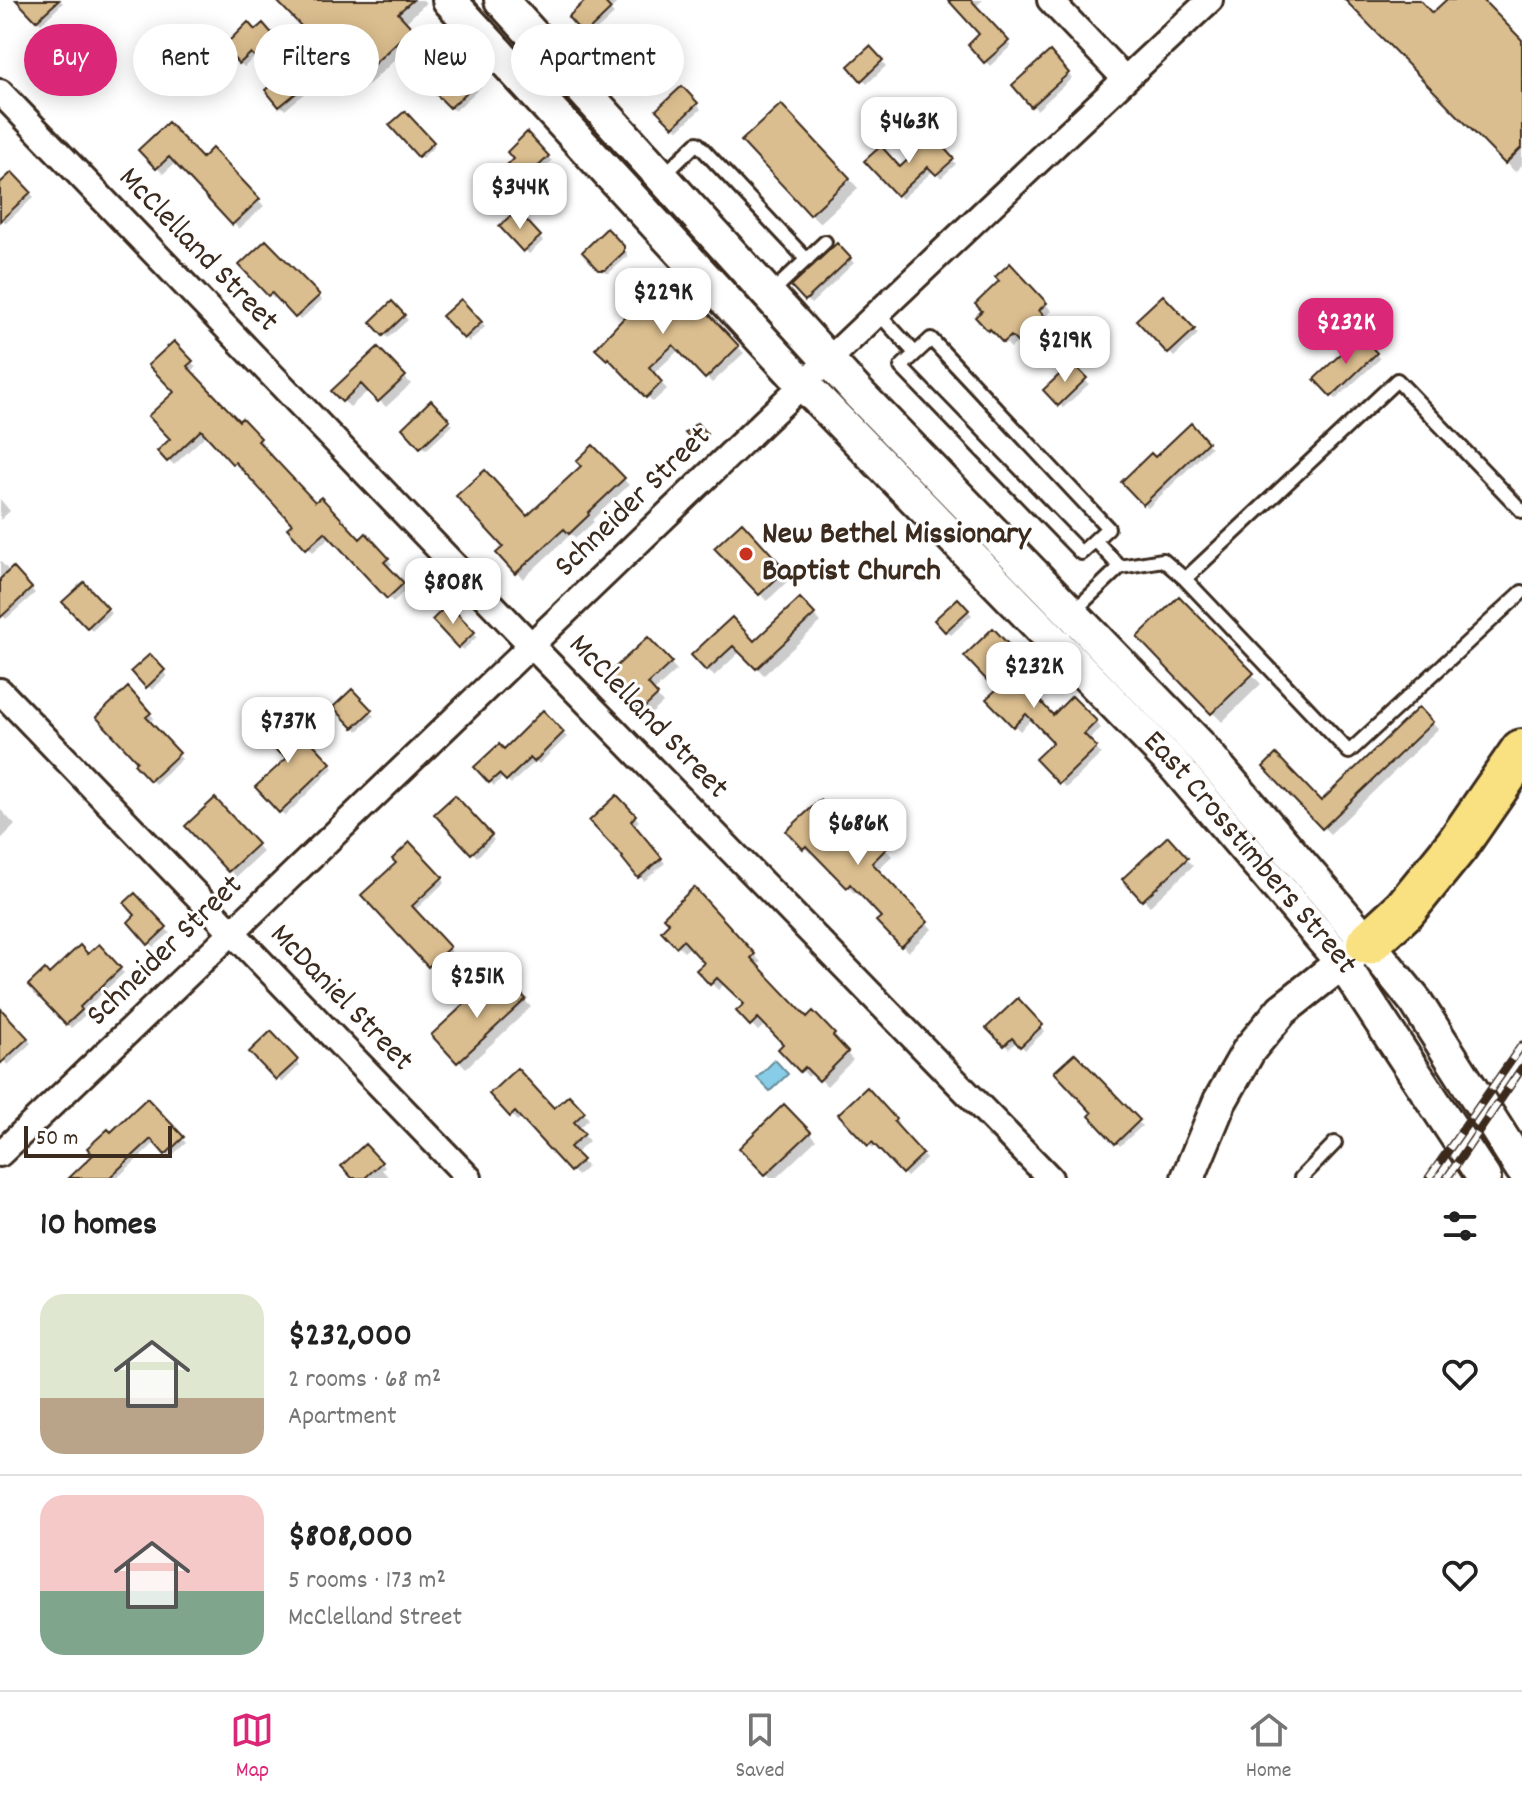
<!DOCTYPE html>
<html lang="en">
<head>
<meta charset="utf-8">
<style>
  :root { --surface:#fff; --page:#f2f2f2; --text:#222; --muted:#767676; --line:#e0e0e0; --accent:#db2777 }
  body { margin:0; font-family:Dekko,sans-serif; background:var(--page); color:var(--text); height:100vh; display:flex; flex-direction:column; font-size:30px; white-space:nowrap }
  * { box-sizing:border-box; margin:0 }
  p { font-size:26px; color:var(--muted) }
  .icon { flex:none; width:44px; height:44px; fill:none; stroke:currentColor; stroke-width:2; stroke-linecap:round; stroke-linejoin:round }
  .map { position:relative; height:1178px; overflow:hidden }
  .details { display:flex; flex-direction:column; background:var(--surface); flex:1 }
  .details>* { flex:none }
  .hud { position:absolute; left:24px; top:24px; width:800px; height:72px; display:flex; gap:16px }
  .scale { position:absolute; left:24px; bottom:20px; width:148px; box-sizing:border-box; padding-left:8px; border:4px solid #3b2a1e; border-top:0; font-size:22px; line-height:28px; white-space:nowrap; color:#3b2a1e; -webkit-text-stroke:6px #fff; paint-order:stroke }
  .price { position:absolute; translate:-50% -68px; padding:0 18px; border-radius:16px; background:#fff; color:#222; font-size:26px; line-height:52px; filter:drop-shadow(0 2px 4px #0008) }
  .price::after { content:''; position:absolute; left:50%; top:48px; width:24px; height:18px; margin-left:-12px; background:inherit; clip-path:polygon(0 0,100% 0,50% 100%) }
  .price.on { background:var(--accent); color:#fff }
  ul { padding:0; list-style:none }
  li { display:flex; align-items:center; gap:24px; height:200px; padding:0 40px }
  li+li { border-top:2px solid var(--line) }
  li span { display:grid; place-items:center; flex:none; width:224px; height:160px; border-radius:24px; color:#555 }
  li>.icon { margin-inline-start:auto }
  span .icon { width:96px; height:96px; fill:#fffc; stroke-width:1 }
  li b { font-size:34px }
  h2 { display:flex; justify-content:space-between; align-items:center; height:96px; padding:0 40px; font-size:34px }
  .pill { padding:0 28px; border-radius:36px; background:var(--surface); box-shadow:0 4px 20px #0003; font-size:28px; line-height:72px }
  .pill.on { background:var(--accent); color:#fff }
  .menu { display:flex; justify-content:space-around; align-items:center; height:112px; border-top:2px solid var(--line); background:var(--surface); font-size:22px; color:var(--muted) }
  .menu a { display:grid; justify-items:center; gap:4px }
  .menu .on { color:var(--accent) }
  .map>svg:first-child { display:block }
</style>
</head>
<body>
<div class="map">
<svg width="1522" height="1178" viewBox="0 0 1522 1178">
  <rect width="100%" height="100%" fill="#fff"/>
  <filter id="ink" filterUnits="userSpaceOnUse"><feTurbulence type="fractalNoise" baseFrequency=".0125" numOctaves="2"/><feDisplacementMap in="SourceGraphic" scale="16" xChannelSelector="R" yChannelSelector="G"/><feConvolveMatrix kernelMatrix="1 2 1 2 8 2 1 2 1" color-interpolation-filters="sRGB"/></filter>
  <g filter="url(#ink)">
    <path fill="#87cde8" stroke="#698c97" stroke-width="2" d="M775,1060L788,1074L770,1091L757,1078Z"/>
    <path fill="#0003" d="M19,0H60L63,3L41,24Z
      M290,0H423L426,3L405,23L419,37L364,89L284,6Z
      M589,0H616L618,2L610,10L614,14L589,37L570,17Z
      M950,0H983L975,7L1011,46L990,66L970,45L982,34Z
      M1347,0H1417L1433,16L1449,0H1481L1522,43V165L1515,172Z
      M267,29L314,85L285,110L268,91L280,80L256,56L244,67L225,47L256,33Z
      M640,31L662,55L631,83L609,60Z
      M870,49L886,66L867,84L851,66Z
      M1050,54L1072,78L1037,110L1015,86Z
      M461,64L482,86L455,111L434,89Z
      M682,89L701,109L678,130L659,110Z
      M405,114L435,146L422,158L392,125Z
      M791,116L858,188L820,223L811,214Z
      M527,135L552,161L525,186L507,167L516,159Z
      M933,139L956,164L941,178L934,170L902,199L867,161L900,170Z
      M141,150L202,161L212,151L264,206L239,229L176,162L163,174Z
      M12,175L34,197L6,223L0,217V186Z
      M517,213L543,241L529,254L502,226Z
      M607,231L627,252V257L609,273H605L585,252Z
      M266,243L322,300L300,320L277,296L274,299L242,265Z
      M837,246L854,263L811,304L794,287Z
      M1010,266L1052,311L1044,318L1060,336L1036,359L1019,341L1011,348L998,335L996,336L978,317L984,311Z
      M1163,297L1198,334L1174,357L1139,320Z
      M461,302L485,327L469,342L445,316Z
      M392,303L408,320L388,338L373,322Z
      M638,306L687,318L699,306L744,353L712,383L680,349L653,374L667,389L653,402L615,362L614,364L597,349Z
      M1361,338L1380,359L1336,399L1317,379Z
      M174,344L196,367L191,372L239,424L247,425L264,444L261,447L315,505L360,542L366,536L392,564L387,568L407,589L393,602L331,536L313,552L290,528L295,524L241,466L239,468L207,434L174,465L160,451L173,439L176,392Z
      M378,350L411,384L386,407L369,390L350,407L334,392Z
      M1072,366L1089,384L1063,408L1046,390Z
      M431,403L453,425L426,450L404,428Z
      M1191,426L1211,447L1148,508L1124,482L1155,460Z
      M593,447L629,485L592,520L594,522L576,538L571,534L523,579L499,553L528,518L583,466Z
      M0,499L10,511L0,520Z
      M742,525L791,578L767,601L717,548Z
      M0,561L10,572L13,570L35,593L6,619L0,613Z
      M84,585L111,613L92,631L65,602Z
      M1179,599L1261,684L1222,722L1139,637Z
      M800,601L821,622L764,675L741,651L714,676L694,655L732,620L755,644Z
      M958,601L972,615L951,635L937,621Z
      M448,607L477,637L463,650L434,620Z
      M993,631L1014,653L1003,664L1053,718L1072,699L1101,728L1088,740L1101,754L1066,788L1038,759L1056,742L1033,718L1020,731L989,699L999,690Z
      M648,640L677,670L653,692L663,703L649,716L610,675Z
      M150,657L167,676L152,690L134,671Z
      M127,690L154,718L149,723L182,759L155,784L137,764L140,761Z
      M352,692L374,716L358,731L336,707Z
      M1419,710L1438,729L1330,834L1265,767L1321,804Z
      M543,713L567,737L539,764L536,761L511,784L504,776L494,786L477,767L504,752Z
      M306,739L333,768L285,816L258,787L289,759Z
      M455,798L494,840L477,857L437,814Z
      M617,798L639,821L633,826L665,863L644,881L624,859Z
      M215,801L263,852L236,877L188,827Z
      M0,809L15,825L0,840Z
      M855,818L892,856L877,870L932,929L908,952L879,921L883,917L858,889L854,893L813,851L811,854L789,832L844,829Z
      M1168,839L1193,866L1150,906L1125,879Z
      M410,845L445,882L414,911L452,952L433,970L364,895L398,863Z
      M694,890L761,962L756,966L808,1019L813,1014L840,1042L838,1044L853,1060L827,1086L813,1072L808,1077L802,1070L786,1044L766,1024L758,1031L739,1011L747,1004L725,983L718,990L698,970L707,963L691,946L684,952L664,931Z
      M135,896L170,933L154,947L130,922L138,915Z
      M98,947L124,973L82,1012L85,1015L71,1028L31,985L88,956Z
      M510,985L531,1007L466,1068L434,1035L494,999Z
      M1018,1001L1045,1031L1025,1050L1017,1041L1009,1049L989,1028Z
      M2,1013L31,1043L8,1065L0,1056V1015Z
      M271,1034L300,1065L282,1083L252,1052Z
      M1075,1056L1142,1126L1120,1146L1092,1116L1095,1113Z
      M867,1090L899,1124L896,1127L926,1159L907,1177L877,1145L873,1148L841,1114Z
      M492,1095L554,1111L569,1098L589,1119L579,1129L589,1141L575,1154L587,1167L577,1176L522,1117L517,1121Z
      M147,1101L186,1143L170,1157L156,1142L117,1178H72L96,1155L111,1135Z
      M784,1107L816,1140L776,1178H771L742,1148Z
      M365,1146L385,1167L382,1170L390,1178H355Z"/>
    <path fill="#dbbe8f" stroke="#3b2a1e" stroke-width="2" d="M16,0H59L36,21Z
      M276,0H413L398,13L412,28L355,82Z
      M586,0H603L611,9L584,35L568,17Z
      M948,0H971L1009,41L984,63L968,45L979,34Z
      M1345,0H1420L1432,13L1446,0H1483L1522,40V147L1505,164Z
      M248,22L255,30L263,23L312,80L279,107L265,90L277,80L251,53L239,64L223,47Z
      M640,29L659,49L626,81L606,60Z
      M870,46L883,60L861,81L848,66Z
      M1050,51L1069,73L1031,107L1012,85Z
      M461,61L479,81L450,108L431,89Z
      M682,86L698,103L673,127L656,110Z
      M781,104L850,178L810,215L741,141Z
      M405,111L434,142L418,157L389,125Z
      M168,122L202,158L212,148L260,199L232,225L169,157L156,169L138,150Z
      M527,132L549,156L520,184L505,167L513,159L507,152Z
      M933,136L954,159L936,175L928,167L897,196L864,161L881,146L900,167Z
      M12,172L31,192L0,221V183Z
      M517,210L541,236L523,252L499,226Z
      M607,228L624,246V252L605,270H599L582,252Z
      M266,240L320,295L295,318L272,293L268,296L239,265Z
      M837,243L851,258L805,301L791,286Z
      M1010,263L1047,303L1039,310L1055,328L1028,353L1011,336L1003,343L990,329L988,331L975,317L982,311L975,304L999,281L995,277Z
      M646,272L687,315L699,303L739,346L705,379L673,345L649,367L662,382L646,398L608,358L607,360L595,349L635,306L624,293Z
      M1163,295L1195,329L1168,354L1136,320Z
      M461,299L482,322L464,339L442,316Z
      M392,301L405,315L383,336L370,322Z
      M1361,335L1377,353L1331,397L1314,379Z
      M174,341L193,361L187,366L239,421L242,418L261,438L258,441L315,502L321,497L360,539L366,533L389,558L384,562L404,583L387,599L325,532L306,549L287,528L292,524L235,462L232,464L201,430L167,462L157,451L170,439L148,416L174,392L148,365Z
      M378,347L406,376L378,402L361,384L342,402L331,391Z
      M1072,363L1087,378L1058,406L1043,390Z
      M431,400L450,420L420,448L402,428Z
      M697,423L707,434L696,444L685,433Z
      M1191,423L1208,442L1143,505L1121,482L1151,453L1155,457Z
      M593,445L625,478L588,513L589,515L569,534L564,529L515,574L496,553L503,547L456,496L485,470L527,516L581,466L576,461Z
      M742,522L786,570L759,595L714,548Z
      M13,567L32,588L0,618V579Z
      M84,582L108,608L87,628L62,602Z
      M1179,596L1254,673L1211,714L1137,637Z
      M800,598L815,614L756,669L733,646L706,671L691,655L732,617L754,641Z
      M958,598L969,610L945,632L934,620Z
      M448,604L475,632L458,648L432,620Z
      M993,628L1010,646L999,657L1053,715L1072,696L1097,721L1084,734L1097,747L1059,784L1035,759L1053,742L1026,714L1013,727L986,699L996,690L964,656Z
      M648,637L672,662L648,684L658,695L641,711L608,674Z
      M150,654L165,670L146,688L131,671Z
      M128,687L151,713L146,717L180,753L150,781L134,764L137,761L96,717Z
      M352,689L372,710L353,728L333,707Z
      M1419,707L1433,722L1322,829L1263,767L1276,754L1321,801Z
      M543,710L564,732L534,762L530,758L506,781L499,774L489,783L474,767L499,744L504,749Z
      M261,717L299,743L306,736L331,763L279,813L255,787L287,758L250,734Z
      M455,795L492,835L471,854L434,814Z
      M617,795L636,815L631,821L662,858L638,878L622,858L623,857L589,821Z
      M215,798L258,844L228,872L185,826Z
      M820,800L844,826L855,815L887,848L872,863L928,922L901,947L876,921L881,917L850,884L847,888L806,846L803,849L786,831Z
      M1168,836L1188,858L1142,901L1122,879Z
      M410,842L443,877L412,906L450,947L428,967L361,895L396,863L392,859Z
      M694,887L755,954L751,958L807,1017L813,1011L835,1034L833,1036L848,1052L819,1081L805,1067L800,1072L778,1049L783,1044L758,1018L750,1026L736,1011L744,1004L717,978L710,985L696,970L704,963L683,940L676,947L661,931L669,923L663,917Z
      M135,893L167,927L148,945L128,922L135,915L124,903Z
      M99,944L121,968L80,1007L82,1010L66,1025L28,985L45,969L49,974L80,945L88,954Z
      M510,982L526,999L457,1063L431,1035L484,986L494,996Z
      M1018,998L1043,1025L1020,1047L1012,1038L1004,1046L986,1028Z
      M0,1008L28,1038L0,1064Z
      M271,1031L298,1060L276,1080L249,1052Z
      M1075,1053L1140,1120L1115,1144L1089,1116L1092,1113L1054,1072Z
      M517,1068L554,1108L569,1095L585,1112L574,1122L585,1134L570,1147L583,1160L570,1172L515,1112L510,1117L489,1094Z
      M867,1087L896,1119L894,1122L923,1154L902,1174L872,1142L868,1146L838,1114Z
      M147,1098L184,1137L165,1155L151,1139L109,1178H69L93,1155L87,1148L108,1129L111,1132Z
      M784,1104L811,1132L765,1175L739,1148Z
      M365,1144L382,1162L365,1178H352L341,1166Z"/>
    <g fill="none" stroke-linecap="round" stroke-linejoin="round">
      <defs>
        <path id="service" d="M662,177L697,143L807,260
          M771,293L825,242
          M877,312L915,353
          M1095,540L1108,528L931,339L901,367L1081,553L1095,540L1120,567
          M1185,579L1397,380L1522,511
          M1073,612L1120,567L1163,560L1185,579L1349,752L1522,592
          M1301,1178L1335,1143"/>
        <path id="minor" d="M1050,0L1125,79
          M0,92L532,646L1050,1178
          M0,691L469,1178
          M0,1154C404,770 802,380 1210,0"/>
        <g id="secondary">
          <path id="s1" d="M449,0L803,384L1173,764L1341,961L1484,1178"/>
          <path d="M501,0L859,394L1199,745L1368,943L1416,1002L1522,1169"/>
          <path d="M1188,1178L1220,1101L1249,1050L1282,1010L1359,949"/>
        </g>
        <path id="motorway" d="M1368,943L1405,909L1457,845L1522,751"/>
      </defs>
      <use href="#service" stroke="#3b2a1e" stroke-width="18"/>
      <use href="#minor" stroke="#3b2a1e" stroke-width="30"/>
      <use href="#secondary" stroke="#3b2a1e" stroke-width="38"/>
      <use href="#motorway" stroke="#3b2a1e" stroke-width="48"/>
      <use href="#service" stroke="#fff" stroke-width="12"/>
      <use href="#minor" stroke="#fff" stroke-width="24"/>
      <use href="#secondary" stroke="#fff" stroke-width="32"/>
      <use href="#motorway" stroke="#f9e181" stroke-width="42"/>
      <defs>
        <path id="rail" d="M1429,1178L1522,1045
          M1447,1178L1522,1068"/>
      </defs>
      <use href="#rail" stroke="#3b2a1e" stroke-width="9"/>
      <use href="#rail" stroke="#fff" stroke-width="6" stroke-dasharray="18" stroke-linecap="butt"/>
    </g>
  </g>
  <circle fill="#c8321e" stroke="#fff" stroke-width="3" cx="746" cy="554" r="8"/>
  <g text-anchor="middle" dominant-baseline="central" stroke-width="6" stroke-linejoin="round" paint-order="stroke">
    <g font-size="32" fill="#3b2a1e" stroke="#fff">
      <text transform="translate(197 251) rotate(46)">McClelland Street</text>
      <text transform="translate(634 503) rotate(-44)">Schneider Street</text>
      <text transform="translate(647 718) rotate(46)">McClelland Street</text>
      <text stroke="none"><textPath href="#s1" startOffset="1170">East Crosstimbers Street</textPath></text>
      <text transform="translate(166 952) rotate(-44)">Schneider Street</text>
      <text transform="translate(340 999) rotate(46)">McDaniel Street</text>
    </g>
    <g font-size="32" font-weight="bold" fill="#3b2a1e" stroke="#fff" text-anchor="start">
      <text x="762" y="536">New Bethel Missionary<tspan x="762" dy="37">Baptist Church</tspan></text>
    </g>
  </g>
</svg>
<div class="scale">50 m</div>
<b class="price" style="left:909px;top:165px">$463K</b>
<b class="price" style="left:520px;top:231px">$344K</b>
<b class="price" style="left:663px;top:336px">$229K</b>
<b class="price on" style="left:1346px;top:366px">$232K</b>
<b class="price" style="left:1065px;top:384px">$219K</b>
<b class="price" style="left:453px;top:626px">$808K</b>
<b class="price" style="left:1034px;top:710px">$232K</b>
<b class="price" style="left:288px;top:765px">$737K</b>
<b class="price" style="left:858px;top:867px">$686K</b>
<b class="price" style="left:477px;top:1020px">$251K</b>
<div class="hud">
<a class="pill on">Buy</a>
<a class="pill">Rent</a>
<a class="pill">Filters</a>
<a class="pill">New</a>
<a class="pill">Apartment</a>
</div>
</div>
<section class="details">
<h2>10 homes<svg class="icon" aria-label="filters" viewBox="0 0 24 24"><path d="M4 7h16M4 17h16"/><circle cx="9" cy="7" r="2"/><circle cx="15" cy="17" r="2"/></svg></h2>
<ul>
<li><span style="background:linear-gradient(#dfe7d0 65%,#b9a48a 0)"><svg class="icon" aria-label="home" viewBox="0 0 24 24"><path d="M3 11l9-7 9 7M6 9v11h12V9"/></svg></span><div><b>$232,000</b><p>2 rooms · 68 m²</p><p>Apartment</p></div><svg class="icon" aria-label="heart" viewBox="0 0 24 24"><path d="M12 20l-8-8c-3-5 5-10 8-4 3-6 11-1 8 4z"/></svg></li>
<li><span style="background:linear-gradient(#f6c9c9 60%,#7fa58c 0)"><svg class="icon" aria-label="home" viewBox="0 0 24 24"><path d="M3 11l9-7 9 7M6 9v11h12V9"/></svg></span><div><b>$808,000</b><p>5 rooms · 173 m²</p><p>McClelland Street</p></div><svg class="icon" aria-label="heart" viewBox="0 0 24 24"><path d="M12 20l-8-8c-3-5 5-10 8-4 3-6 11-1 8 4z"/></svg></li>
</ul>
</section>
<nav class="menu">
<a class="on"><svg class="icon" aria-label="map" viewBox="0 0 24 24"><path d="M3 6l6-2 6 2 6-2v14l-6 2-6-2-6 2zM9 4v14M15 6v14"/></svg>Map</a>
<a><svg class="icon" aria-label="saved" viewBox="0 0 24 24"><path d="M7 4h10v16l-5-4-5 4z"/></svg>Saved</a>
<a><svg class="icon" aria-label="home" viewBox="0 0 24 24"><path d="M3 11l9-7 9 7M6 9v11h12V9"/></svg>Home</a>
</nav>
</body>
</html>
